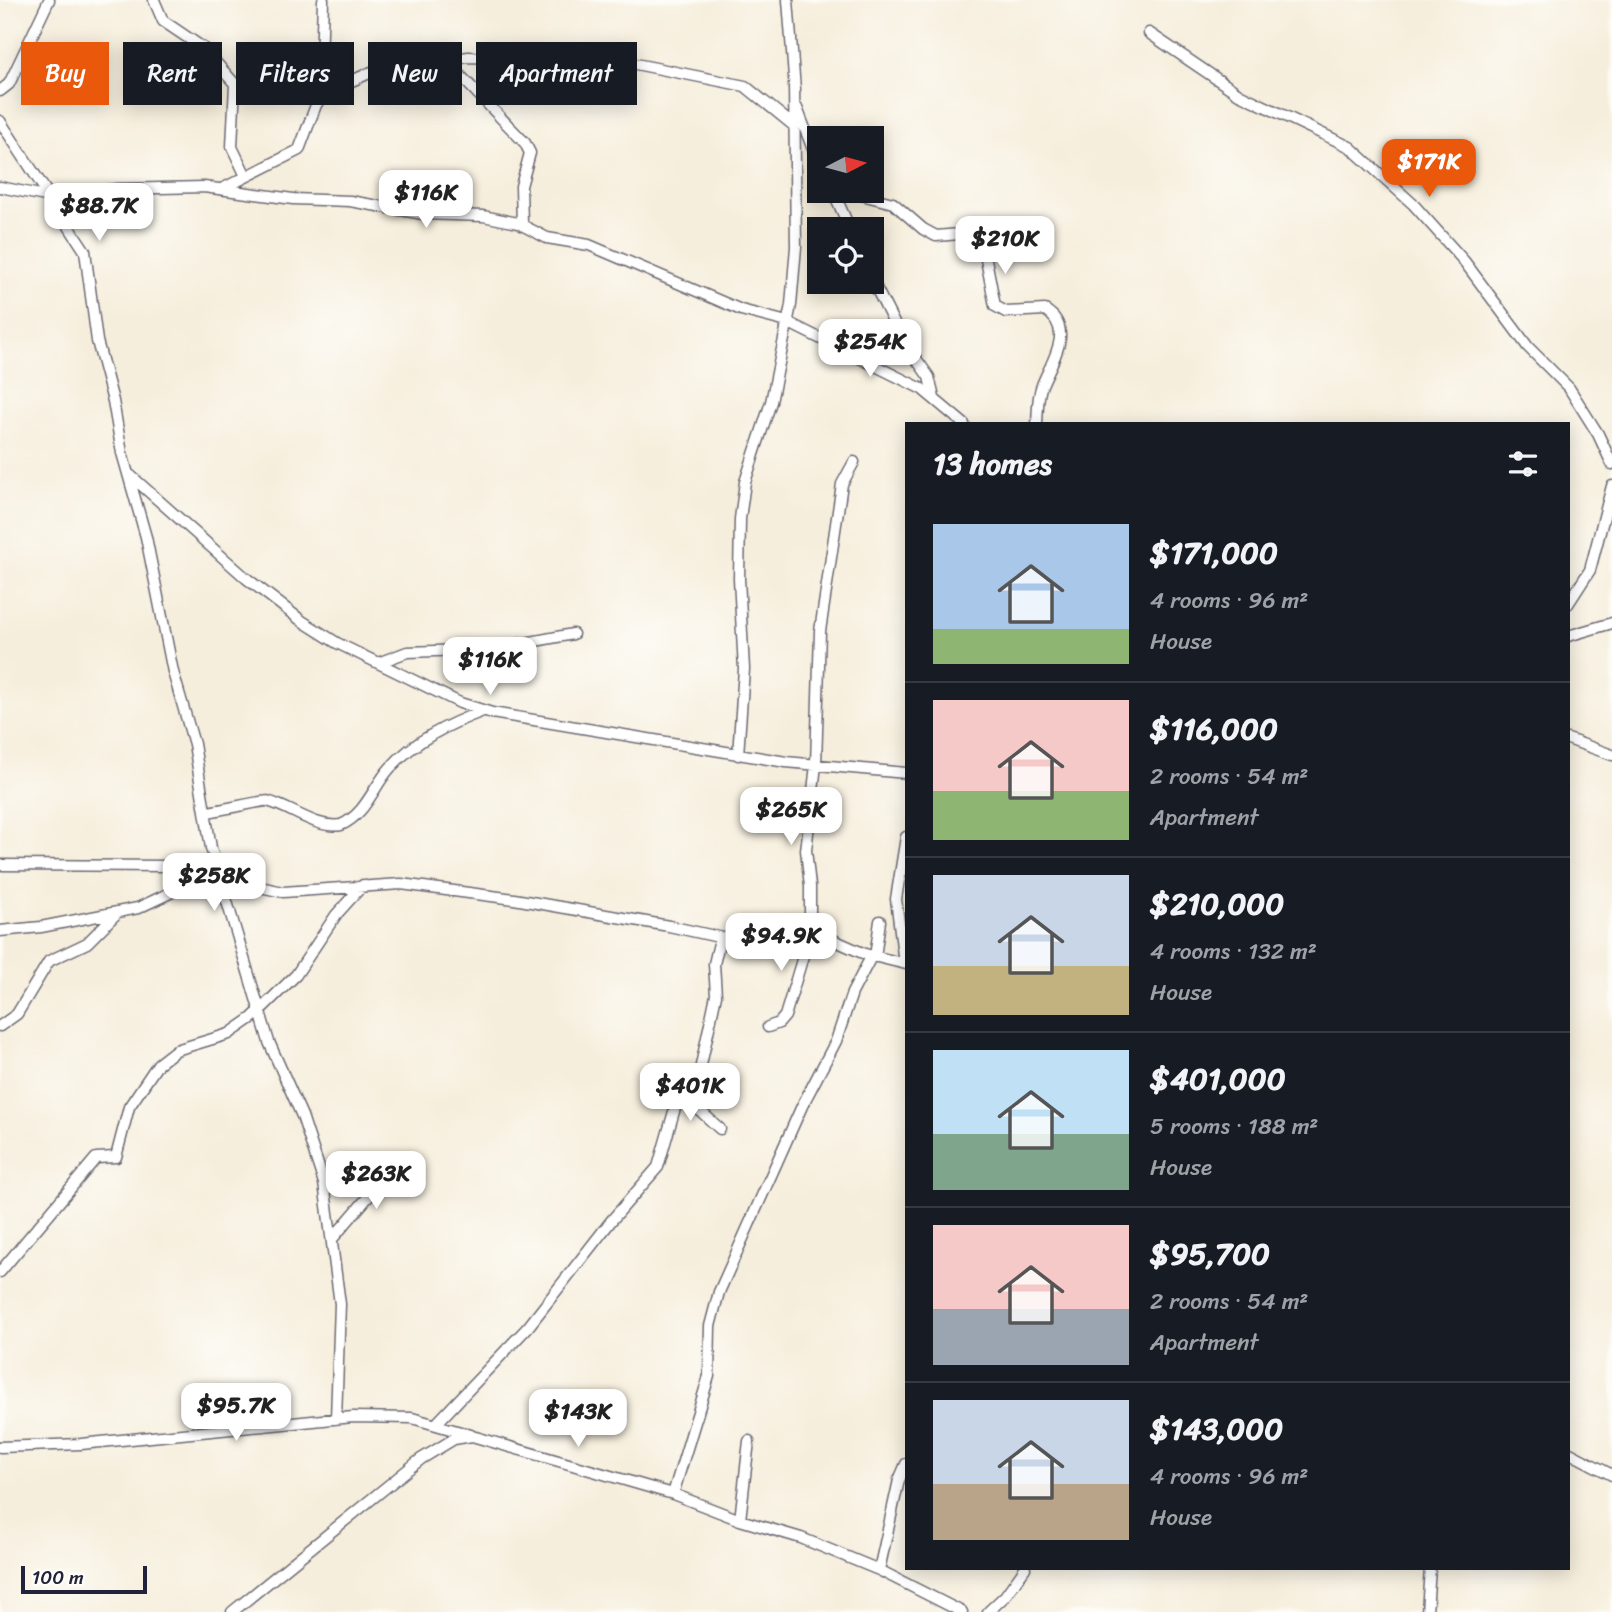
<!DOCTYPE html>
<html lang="en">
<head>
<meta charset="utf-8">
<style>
  :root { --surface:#171b24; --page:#242831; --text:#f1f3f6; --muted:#9ea1a6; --line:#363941; --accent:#ea580c }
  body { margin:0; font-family:Sriracha,sans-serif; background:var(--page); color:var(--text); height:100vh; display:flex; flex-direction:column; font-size:26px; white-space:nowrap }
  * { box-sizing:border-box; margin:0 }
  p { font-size:23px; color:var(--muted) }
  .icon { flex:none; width:38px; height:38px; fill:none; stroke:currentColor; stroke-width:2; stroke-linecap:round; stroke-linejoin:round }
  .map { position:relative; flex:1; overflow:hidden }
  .details { position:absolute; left:905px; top:422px; width:665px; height:1148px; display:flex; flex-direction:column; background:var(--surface); border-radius:0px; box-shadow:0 4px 18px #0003 }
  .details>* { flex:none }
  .guide { position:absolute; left:21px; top:42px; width:665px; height:63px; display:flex; gap:14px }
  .needle { width:46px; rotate:84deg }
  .fabs { position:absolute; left:807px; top:126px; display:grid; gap:14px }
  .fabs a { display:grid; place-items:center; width:77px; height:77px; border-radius:0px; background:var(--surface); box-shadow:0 4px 18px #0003; font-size:35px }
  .scale { position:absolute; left:21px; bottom:18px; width:126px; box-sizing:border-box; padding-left:7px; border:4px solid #22223b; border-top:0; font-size:19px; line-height:24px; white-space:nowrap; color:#22223b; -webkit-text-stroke:5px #fdfcf7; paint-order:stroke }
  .price { position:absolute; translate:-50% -60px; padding:0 16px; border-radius:14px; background:#fff; color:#222; font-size:23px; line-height:46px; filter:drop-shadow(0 2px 4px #0008) }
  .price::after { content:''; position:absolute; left:50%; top:42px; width:21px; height:16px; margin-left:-10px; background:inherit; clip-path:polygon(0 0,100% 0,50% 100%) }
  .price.on { background:var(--accent); color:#fff }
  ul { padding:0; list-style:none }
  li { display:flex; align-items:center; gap:21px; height:175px; padding:0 28px }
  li+li { border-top:2px solid var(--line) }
  li span { display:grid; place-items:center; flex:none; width:196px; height:140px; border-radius:0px; color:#555 }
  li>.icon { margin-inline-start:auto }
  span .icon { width:84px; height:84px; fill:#fffc; stroke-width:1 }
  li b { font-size:30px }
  h2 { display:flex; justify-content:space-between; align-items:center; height:84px; padding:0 28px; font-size:30px }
  .tag { padding:0 24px; border-radius:0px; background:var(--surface); box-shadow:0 4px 18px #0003; font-size:24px; line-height:63px }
  .tag.on { background:var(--accent); color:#fff }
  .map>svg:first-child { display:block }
</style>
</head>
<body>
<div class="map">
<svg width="1612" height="1612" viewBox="0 0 1612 1612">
  <rect width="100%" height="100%" fill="#fdfcf7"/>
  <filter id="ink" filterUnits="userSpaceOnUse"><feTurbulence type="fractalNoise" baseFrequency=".0143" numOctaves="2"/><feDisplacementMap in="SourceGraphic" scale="14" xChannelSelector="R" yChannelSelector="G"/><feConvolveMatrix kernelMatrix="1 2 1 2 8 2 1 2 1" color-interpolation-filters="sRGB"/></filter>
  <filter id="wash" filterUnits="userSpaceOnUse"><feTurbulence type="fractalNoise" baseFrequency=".00686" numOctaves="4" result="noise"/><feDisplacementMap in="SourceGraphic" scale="28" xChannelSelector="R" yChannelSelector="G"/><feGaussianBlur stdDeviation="1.57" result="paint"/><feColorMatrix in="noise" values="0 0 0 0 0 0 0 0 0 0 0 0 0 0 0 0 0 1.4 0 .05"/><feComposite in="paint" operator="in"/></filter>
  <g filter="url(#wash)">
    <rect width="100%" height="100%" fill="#f6eedc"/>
  </g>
  <g filter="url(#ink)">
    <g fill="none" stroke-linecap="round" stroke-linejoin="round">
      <defs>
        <path id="street" d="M154,0L163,21L203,48L235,84L232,147L246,176
          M788,0L795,90
          M1149,33L1239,94L1350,147L1413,204L1464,261L1528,347L1569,388L1598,434L1612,464
          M438,62L456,71L525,143L530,153L521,186L522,224
          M0,91L9,84L49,0
          M323,94L376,70L400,65L469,57L517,59L550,54L591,55L745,86L793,125
          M797,108L819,165
          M0,121L85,251L97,341L113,401L122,453L146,537L173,672L194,744L211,848L269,1042L302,1116L324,1183L340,1304L336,1419
          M0,187L50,197L117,189L204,187L293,199L350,201L423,214L483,216L518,223L547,238L589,245L741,310L787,322L922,389L964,424
          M222,189L299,150L316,105L326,89L321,63L323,0
          M833,191L850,229
          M846,191L893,203L923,229L936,236L972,233L985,254L995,306L1006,312L1045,310C1076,329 1051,362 1042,385C1037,397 1038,411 1037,424
          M872,280L902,339L929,377L934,398
          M130,475L246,578L302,621L337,643L460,703L492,713L786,762L906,773
          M1568,604L1590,570L1612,486
          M1568,636L1612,623
          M378,663L407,652L492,649L573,634
          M1568,739L1612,755
          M738,755L744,669L739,579L740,519L745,482L771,402L791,305L796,247L794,84
          M206,812C217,811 264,800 267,801C291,807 316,829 341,825C366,814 373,787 390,768C415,740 449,724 483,711
          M0,865L170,866L193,871L208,879
          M0,931L41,927L138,908L187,885L219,878L283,892L401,884L514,899L669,926L737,941L793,934L822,935L865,954L906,964
          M875,957L880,921
          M904,963L896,899L906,837
          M0,1026L17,1014L49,961L87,943L118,912
          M768,1027L779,1023L785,1016L810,933V886L806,850L816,765L820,631L842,484L854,462
          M683,1095L720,1129
          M333,1238L398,1162
          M0,1272L96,1158L116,1157L129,1107L158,1064L176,1050L229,1034L252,1018L296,975L336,915L363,885
          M436,1424L528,1327L611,1221L658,1167L675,1108L680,1097L690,1089L700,1070L716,995L714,964L720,939
          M0,1447L81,1444L353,1417L412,1418L471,1435
          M1568,1452L1612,1475
          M673,1494L709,1376L710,1326L719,1292L802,1106L836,1041L852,993L872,955
          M740,1520L749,1441
          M879,1570L899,1480L906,1464
          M232,1612L421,1459L454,1439L472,1436L673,1494L740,1520L801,1538L879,1570L962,1612
          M988,1612L1005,1596L1025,1568
          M1427,1612L1430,1568"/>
      </defs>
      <use href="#street" stroke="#6c6973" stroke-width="13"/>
      <use href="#street" stroke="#fff" stroke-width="10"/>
    </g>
  </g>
</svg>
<div class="fabs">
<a><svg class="needle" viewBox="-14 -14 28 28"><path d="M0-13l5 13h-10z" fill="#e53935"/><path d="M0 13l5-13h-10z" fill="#9ea1a6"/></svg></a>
<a><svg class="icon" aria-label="locate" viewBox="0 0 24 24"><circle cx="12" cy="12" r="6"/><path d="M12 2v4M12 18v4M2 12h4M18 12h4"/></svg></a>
</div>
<div class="scale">100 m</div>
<b class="price on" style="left:1429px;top:199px">$171K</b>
<b class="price" style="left:426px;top:230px">$116K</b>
<b class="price" style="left:99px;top:243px">$88.7K</b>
<b class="price" style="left:1005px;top:276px">$210K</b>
<b class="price" style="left:870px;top:379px">$254K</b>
<b class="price" style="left:490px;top:697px">$116K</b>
<b class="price" style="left:791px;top:847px">$265K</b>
<b class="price" style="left:214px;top:913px">$258K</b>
<b class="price" style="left:781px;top:973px">$94.9K</b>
<b class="price" style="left:690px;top:1123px">$401K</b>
<b class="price" style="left:376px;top:1211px">$263K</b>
<b class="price" style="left:236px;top:1443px">$95.7K</b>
<b class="price" style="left:578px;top:1449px">$143K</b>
<div class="guide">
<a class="tag on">Buy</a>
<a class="tag">Rent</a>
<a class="tag">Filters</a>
<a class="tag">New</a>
<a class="tag">Apartment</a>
</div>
<section class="details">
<h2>13 homes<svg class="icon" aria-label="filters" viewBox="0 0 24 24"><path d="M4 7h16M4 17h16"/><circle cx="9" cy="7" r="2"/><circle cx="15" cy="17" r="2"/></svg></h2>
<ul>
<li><span style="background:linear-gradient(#a9c7e8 75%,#8fb573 0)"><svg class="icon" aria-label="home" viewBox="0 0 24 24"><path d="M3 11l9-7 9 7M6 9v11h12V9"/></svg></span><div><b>$171,000</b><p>4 rooms · 96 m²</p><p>House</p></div></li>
<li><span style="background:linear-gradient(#f6c9c9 65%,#8fb573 0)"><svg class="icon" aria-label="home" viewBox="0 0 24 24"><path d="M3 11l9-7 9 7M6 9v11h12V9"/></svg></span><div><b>$116,000</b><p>2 rooms · 54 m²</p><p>Apartment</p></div></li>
<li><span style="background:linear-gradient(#c9d6e8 65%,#c2b280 0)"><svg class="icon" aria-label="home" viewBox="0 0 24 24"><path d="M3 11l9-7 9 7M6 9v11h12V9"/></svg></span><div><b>$210,000</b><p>4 rooms · 132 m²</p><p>House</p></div></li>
<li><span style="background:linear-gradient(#bfe0f5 60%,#7fa58c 0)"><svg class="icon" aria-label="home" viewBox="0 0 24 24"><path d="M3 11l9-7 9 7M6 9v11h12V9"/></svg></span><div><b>$401,000</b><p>5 rooms · 188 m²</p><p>House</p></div></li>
<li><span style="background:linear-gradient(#f6c9c9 60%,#9aa5b1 0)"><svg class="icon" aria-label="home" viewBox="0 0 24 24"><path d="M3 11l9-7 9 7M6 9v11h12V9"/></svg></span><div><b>$95,700</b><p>2 rooms · 54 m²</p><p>Apartment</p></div></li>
<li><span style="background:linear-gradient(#c9d6e8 60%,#b9a48a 0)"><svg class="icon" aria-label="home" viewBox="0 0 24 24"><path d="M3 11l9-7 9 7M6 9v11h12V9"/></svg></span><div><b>$143,000</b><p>4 rooms · 96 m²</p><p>House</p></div></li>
</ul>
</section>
</div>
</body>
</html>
